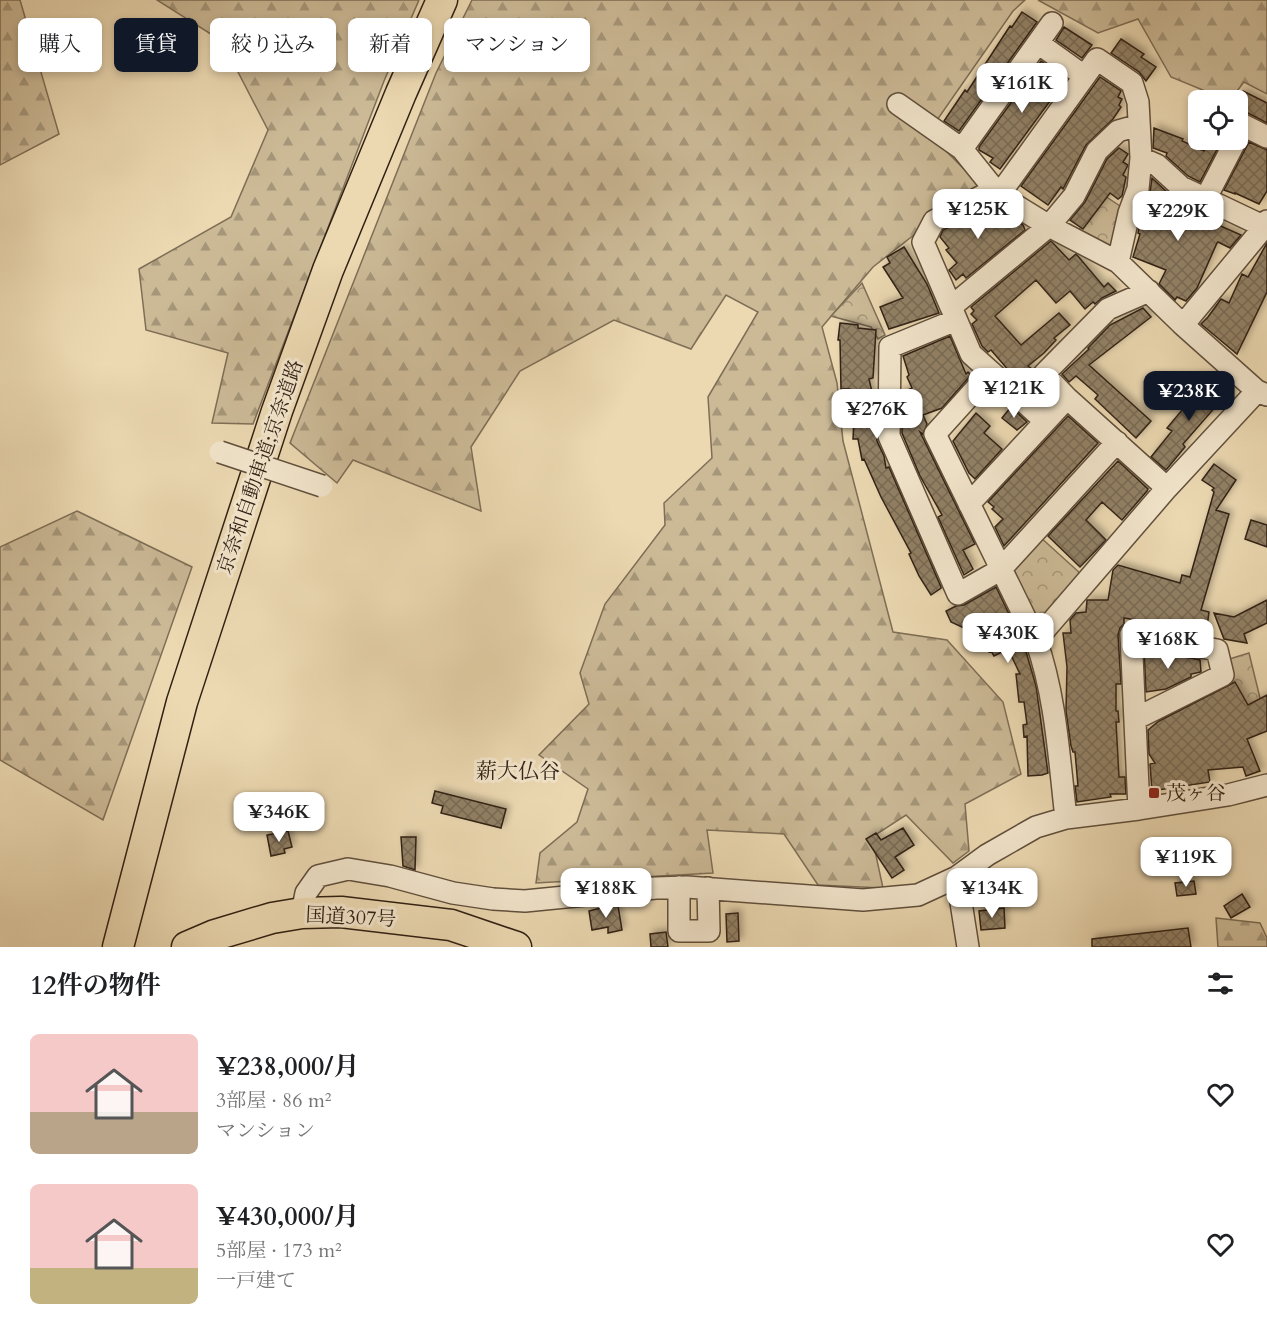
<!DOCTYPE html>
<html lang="ja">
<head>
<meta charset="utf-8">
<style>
  :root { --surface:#fff; --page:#f2f2f2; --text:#202124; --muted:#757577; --accent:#111827 }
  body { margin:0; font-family:Cardo,"Noto Serif JP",serif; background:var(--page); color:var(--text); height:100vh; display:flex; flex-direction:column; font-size:22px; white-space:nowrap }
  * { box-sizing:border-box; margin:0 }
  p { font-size:20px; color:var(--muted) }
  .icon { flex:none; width:33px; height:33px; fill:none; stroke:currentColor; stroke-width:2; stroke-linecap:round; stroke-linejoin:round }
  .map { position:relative; height:947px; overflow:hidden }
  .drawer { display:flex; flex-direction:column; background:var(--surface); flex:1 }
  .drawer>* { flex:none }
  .top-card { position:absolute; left:18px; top:18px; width:600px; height:54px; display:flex; gap:12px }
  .fabs { position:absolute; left:1188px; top:90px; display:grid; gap:12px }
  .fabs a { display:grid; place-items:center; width:60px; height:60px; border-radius:9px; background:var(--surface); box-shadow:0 3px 9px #0003; font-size:30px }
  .price { position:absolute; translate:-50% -51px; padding:0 14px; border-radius:12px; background:#fff; color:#222; font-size:20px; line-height:39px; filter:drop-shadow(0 2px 3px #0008) }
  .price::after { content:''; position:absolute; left:50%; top:36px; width:18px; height:14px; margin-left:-9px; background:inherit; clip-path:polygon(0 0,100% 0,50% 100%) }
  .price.selected { background:var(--accent); color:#fff }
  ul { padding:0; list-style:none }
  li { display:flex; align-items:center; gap:18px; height:150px; padding:0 30px }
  li span { display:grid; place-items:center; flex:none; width:168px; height:120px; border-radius:9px; color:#555 }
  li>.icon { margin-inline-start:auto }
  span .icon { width:72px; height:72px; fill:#fffc; stroke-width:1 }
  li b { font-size:26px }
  h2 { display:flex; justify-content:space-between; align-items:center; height:72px; padding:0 30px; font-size:26px }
  .pill { padding:0 21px; border-radius:9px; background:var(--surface); box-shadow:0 3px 9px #0003; font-size:21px; line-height:54px }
  .pill.selected { background:var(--accent); color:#fff }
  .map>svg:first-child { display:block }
</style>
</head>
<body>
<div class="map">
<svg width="1267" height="947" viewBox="0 0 1267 947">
  <defs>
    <pattern id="forest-firs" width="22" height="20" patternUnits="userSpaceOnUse" patternTransform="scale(1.5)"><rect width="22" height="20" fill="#ccba97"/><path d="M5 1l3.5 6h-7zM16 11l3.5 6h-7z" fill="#a6977a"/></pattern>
    <pattern id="park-crowns" width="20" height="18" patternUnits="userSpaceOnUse" patternTransform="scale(1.5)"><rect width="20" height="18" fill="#ccba97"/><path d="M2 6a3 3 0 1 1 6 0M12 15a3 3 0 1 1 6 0" fill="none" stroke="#a6977a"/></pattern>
    <pattern id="building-cross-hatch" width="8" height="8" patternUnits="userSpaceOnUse" patternTransform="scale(1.5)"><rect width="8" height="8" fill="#928166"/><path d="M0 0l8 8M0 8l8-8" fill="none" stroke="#786953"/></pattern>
    <filter id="shadow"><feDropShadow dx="3.5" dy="-3.5" stdDeviation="3" flood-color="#0004"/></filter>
  </defs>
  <rect width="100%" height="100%" fill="#ecd9b2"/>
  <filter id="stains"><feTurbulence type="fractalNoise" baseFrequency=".00333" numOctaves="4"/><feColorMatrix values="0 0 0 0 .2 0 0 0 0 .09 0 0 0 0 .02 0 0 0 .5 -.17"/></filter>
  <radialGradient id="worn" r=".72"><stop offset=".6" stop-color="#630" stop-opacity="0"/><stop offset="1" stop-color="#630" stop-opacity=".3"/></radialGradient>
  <path fill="url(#forest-firs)" stroke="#7e6e56" stroke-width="1.5" d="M0,0H20L59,134L0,165Z
    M157,0H419L384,81L253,424L212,423L228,353L146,330L139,269L231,217L268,130L222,41Z
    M472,0H1025L1013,11L928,133L979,184L873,267L822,327L837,383L843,441L893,632L947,640L1003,702L1021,774L965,804L969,851L953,863L906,815L872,837L883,888L818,885L784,834L707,830L713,873L536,883L540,853L577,822L588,789L539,755L589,704L580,673L605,604L665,525L664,503L712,458L708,397L758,312L726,295L691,349L614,320L520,371L471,447L481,511L353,460L337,483L290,443L436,73Z
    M1038,0H1267V94L1244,82L1230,100H1227L1171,77L1138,19L1098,33Z
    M77,511L192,567L103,820L0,760V547Z
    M1216,918L1260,923L1267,938V947H1218Z"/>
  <path fill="url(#park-crowns)" stroke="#7e6e56" stroke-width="1.5" d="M1105,196L1123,208L1113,244L1103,249L1077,232Z
    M862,283L885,335L878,339L871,327L831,316Z
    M1039,536L1081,574L1043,619L1034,617L1011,570Z
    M1249,653L1262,706L1246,713L1223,661Z"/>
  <path fill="url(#building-cross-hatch)" stroke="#312114" stroke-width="1.5" filter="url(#shadow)" d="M1022,12L1037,22L959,131L944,121L965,90L967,92L1010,26L1012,27Z
    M1064,27L1092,45L1082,58L1056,40Z
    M1121,39L1144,54L1141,57L1156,67L1146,81L1139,72L1111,53Z
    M1041,61L1064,77L1062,81L1064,82L1000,169L990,162L993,158L979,150V147Z
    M1100,77L1121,91L1118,97L1122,99L1119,105L1121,107L1113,119L1086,145L1063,189L1061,187L1048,205L1021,186Z
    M1243,91L1267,103V123L1248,113L1238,114V102Z
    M1154,128L1183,139L1182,141L1204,151L1209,140H1222L1200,182L1188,176L1166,156L1167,153L1153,148Z
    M1249,142L1267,150V191L1259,204L1235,193V194L1224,190Z
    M1119,148L1128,154L1123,162L1128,165L1123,175L1126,177L1122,196L1118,199L1110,193L1083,229L1070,220L1085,202L1107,159Z
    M1152,178L1170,195L1168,201L1192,212V210L1208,218L1207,220L1241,235L1230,248L1218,242L1217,243L1197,288L1186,301L1177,297L1175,300L1159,284L1166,270L1133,257L1140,234L1138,233L1141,217L1150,193Z
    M986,208L997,223L1005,214L1023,225L1025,230L966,278L963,274L956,280L949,270L957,263L946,250L949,248L940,237L943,230Z
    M1051,241L1069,260L1076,254L1077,255L1104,287L1108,283L1116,291L1102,298L1095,304L1093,302L1085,309L1070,291L1056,303L1036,280L995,316L1021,345L1059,313L1070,325L1054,338L1056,340L1044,353L1028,366L1032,369L1031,372L1034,382L1047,396L1041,400L1010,372L991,350L988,352L982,346L972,324L977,320L971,314L974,311L971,307Z
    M1267,243V292L1237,354L1201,324L1208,317L1221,299L1229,303L1242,274L1248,277Z
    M904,247L927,284L939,313L889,329L880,307L903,298L883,267L890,263L887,257Z
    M1143,308L1151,317L1089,365L1151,421L1136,438L1095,399L1098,395L1076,376L1069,382L1062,374L1089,349L1088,348L1110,325Z
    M840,323L858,325V328L876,330L873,378L869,379L872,392L871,409H874L873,426H876L877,441L884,456L886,468L889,467L941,587V588L931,595L919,576L909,554L911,553L881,497L864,459L862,460L858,439H853L854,420H848L850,389H841L840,340H838Z
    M950,336L966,374L968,372L971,375L942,408L923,415L927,424L923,434L920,432L975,544L963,550L973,569L964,575L938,517L942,515L920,476L902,433V393L912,388L907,377L909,375L903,356Z
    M1209,378L1229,393L1220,406L1217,405L1183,444L1185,447L1166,470L1151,457L1172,431L1167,428Z
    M1011,407L1027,422L1017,430L1002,418Z
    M976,413L990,426L984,433L1002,449L975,479L969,473L953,441Z
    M1068,416L1098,443L1004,546L995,527L1003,519L992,509L994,507L988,502Z
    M1118,461L1148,489L1147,491L1122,520L1102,502L1086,520L1106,540L1080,567L1048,536Z
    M1214,464L1236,480L1216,510L1229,514L1201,610L1209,612L1206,635L1188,632V629L1124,618V624L1120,628L1118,635L1121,684H1116V711H1118L1119,722H1116L1119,777H1125L1126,794H1110L1111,797L1077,802L1075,786H1078L1075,752H1073L1071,746L1066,711L1067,667L1063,633H1071L1070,620L1076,613L1086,612L1087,600H1108L1113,570L1118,565L1180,583L1182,575L1190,577L1214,492L1212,490L1214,488L1202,480Z
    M1251,520L1267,525V547L1245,539Z
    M996,587L1024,645L1036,686L1048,773L1042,775L1028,776L1027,736L1024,737L1023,725L1027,724L1024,702H1019L1016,674H1020L1008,649L994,656L991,651L989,652L970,616L964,628L951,622L946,611L956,606L964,605Z
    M1267,600V623L1244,634L1247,643L1224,639L1214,613L1234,617Z
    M1144,649L1200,660L1201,672L1191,674V677L1166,689L1146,692Z
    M1235,682L1248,705L1267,695V731L1247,739L1260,771L1246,776L1243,767L1208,770L1210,782L1152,791L1150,764L1155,763L1149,754L1148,730L1159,721Z
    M435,791L506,809L501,828L441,813L443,806L432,803Z
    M903,828L914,845L895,857L904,870L892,878L866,839L876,833L881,840Z
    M288,831L292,847L284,849L285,853L271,856L267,835Z
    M401,837H416L415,870L403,866Z
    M1194,881L1196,894L1177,896L1175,883Z
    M1242,894L1250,907L1231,918L1224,906Z
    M608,906L609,907L618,906L622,930L608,933V927L592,930L589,911Z
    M1004,908L1005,928L981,930L979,911Z
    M738,913L739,941L727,942L726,914Z
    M1188,928L1191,947H1092V939Z
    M666,932L668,947H651L650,934Z"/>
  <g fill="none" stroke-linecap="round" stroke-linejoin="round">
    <defs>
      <path id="minor" d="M1038,43L1084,76
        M898,104L962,149L999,195L1049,226L1118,262L1183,325L1257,391L1267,395
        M1238,136L1243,125L1267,137
        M962,149L1052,23
        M1141,158L1157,165L1181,187L1267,228
        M1206,198L1236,140
        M951,307L923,242L934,221L984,195H999L1097,59L1132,83L1138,102L1141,158L1138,189L1129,213L1118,262
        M956,320L890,347L889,436L958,594L1000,570L1117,442
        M1183,325L1264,227L1267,221
        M991,372L1045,421
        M1067,398L1044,374L1108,309L1149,291
        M969,504L1067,398L1167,488
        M1036,640L1167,488L1257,391
        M1135,719L1223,675L1217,650L1131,634L1139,809
        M1066,818C1059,758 1056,697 1036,640L935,434L991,372L971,354L951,307L1049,226L1074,196L1097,151L1118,131L1139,125
        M957,877L968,947
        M679,887V931H709L708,888
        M302,913L306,893L318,876L348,869L390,876L453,893L493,899L525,901L656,888L687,887L863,900L918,895L957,877L987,855L1036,827L1066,818L1139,809L1228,795L1267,785"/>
      <path id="highway" d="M118,947L182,702L277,411L328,270L401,93L442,0
        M187,947L215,935L272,918L302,913L341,912L451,925L516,947"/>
    </defs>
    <use href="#minor" stroke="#604f3c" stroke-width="24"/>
    <use href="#highway" stroke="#312114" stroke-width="33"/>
    <use href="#minor" stroke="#f3e6cd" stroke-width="21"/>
    <use href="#highway" stroke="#ecd9b2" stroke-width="30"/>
    <defs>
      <path id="minor-bridge" d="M220,452L322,486"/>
    </defs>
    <use href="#minor-bridge" stroke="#604f3c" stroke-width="24" stroke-linecap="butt"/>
    <use href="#minor-bridge" stroke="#f3e6cd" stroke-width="21"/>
  </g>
  <rect fill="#8f2418" stroke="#f3e6cd" stroke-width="2" x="1148" y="787" width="12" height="12" rx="3"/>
  <g text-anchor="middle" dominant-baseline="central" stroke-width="6" stroke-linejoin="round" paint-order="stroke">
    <g font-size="20" fill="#312114" stroke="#f3e6cd">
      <text transform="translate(260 467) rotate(-71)">京奈和自動車道;京奈道路</text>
      <text transform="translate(351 917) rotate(3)">国道307号</text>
    </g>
    <g font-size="20" fill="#312114" stroke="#f3e6cd" text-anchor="start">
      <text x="1166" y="793">茂ヶ谷</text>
    </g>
    <g font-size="21" fill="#312114" stroke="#f3e6cd">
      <text x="518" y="771">薪大仏谷</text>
    </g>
  </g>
  <rect width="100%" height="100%" filter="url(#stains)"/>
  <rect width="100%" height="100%" fill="url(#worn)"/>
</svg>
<div class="fabs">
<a><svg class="icon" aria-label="locate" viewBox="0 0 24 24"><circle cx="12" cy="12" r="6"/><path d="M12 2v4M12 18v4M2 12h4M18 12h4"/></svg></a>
</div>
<b class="price" style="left:1022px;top:114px">¥161K</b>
<b class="price" style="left:978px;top:240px">¥125K</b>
<b class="price" style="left:1178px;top:242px">¥229K</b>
<b class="price" style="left:1014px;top:419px">¥121K</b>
<b class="price selected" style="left:1189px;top:422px">¥238K</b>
<b class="price" style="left:877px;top:440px">¥276K</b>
<b class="price" style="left:1008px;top:664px">¥430K</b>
<b class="price" style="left:1168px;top:670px">¥168K</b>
<b class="price" style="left:279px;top:843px">¥346K</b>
<b class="price" style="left:1186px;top:888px">¥119K</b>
<b class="price" style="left:606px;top:919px">¥188K</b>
<b class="price" style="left:992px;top:919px">¥134K</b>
<div class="top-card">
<a class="pill">購入</a>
<a class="pill selected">賃貸</a>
<a class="pill">絞り込み</a>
<a class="pill">新着</a>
<a class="pill">マンション</a>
</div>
</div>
<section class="drawer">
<h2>12件の物件<svg class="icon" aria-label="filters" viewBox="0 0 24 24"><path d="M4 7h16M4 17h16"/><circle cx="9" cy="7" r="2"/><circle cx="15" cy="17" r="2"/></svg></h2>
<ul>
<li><span style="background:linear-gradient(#f6c9c9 65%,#b9a48a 0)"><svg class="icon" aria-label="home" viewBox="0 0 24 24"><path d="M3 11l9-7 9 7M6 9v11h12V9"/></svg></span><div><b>¥238,000/月</b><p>3部屋 · 86 m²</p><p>マンション</p></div><svg class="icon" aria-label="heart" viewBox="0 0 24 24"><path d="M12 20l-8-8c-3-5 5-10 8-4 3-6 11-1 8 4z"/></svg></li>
<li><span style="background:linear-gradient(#f6c9c9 70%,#c2b280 0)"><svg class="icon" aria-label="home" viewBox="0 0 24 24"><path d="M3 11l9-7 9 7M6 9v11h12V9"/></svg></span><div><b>¥430,000/月</b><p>5部屋 · 173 m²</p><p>一戸建て</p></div><svg class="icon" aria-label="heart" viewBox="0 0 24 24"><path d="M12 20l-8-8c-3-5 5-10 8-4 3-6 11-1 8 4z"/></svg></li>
</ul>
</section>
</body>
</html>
